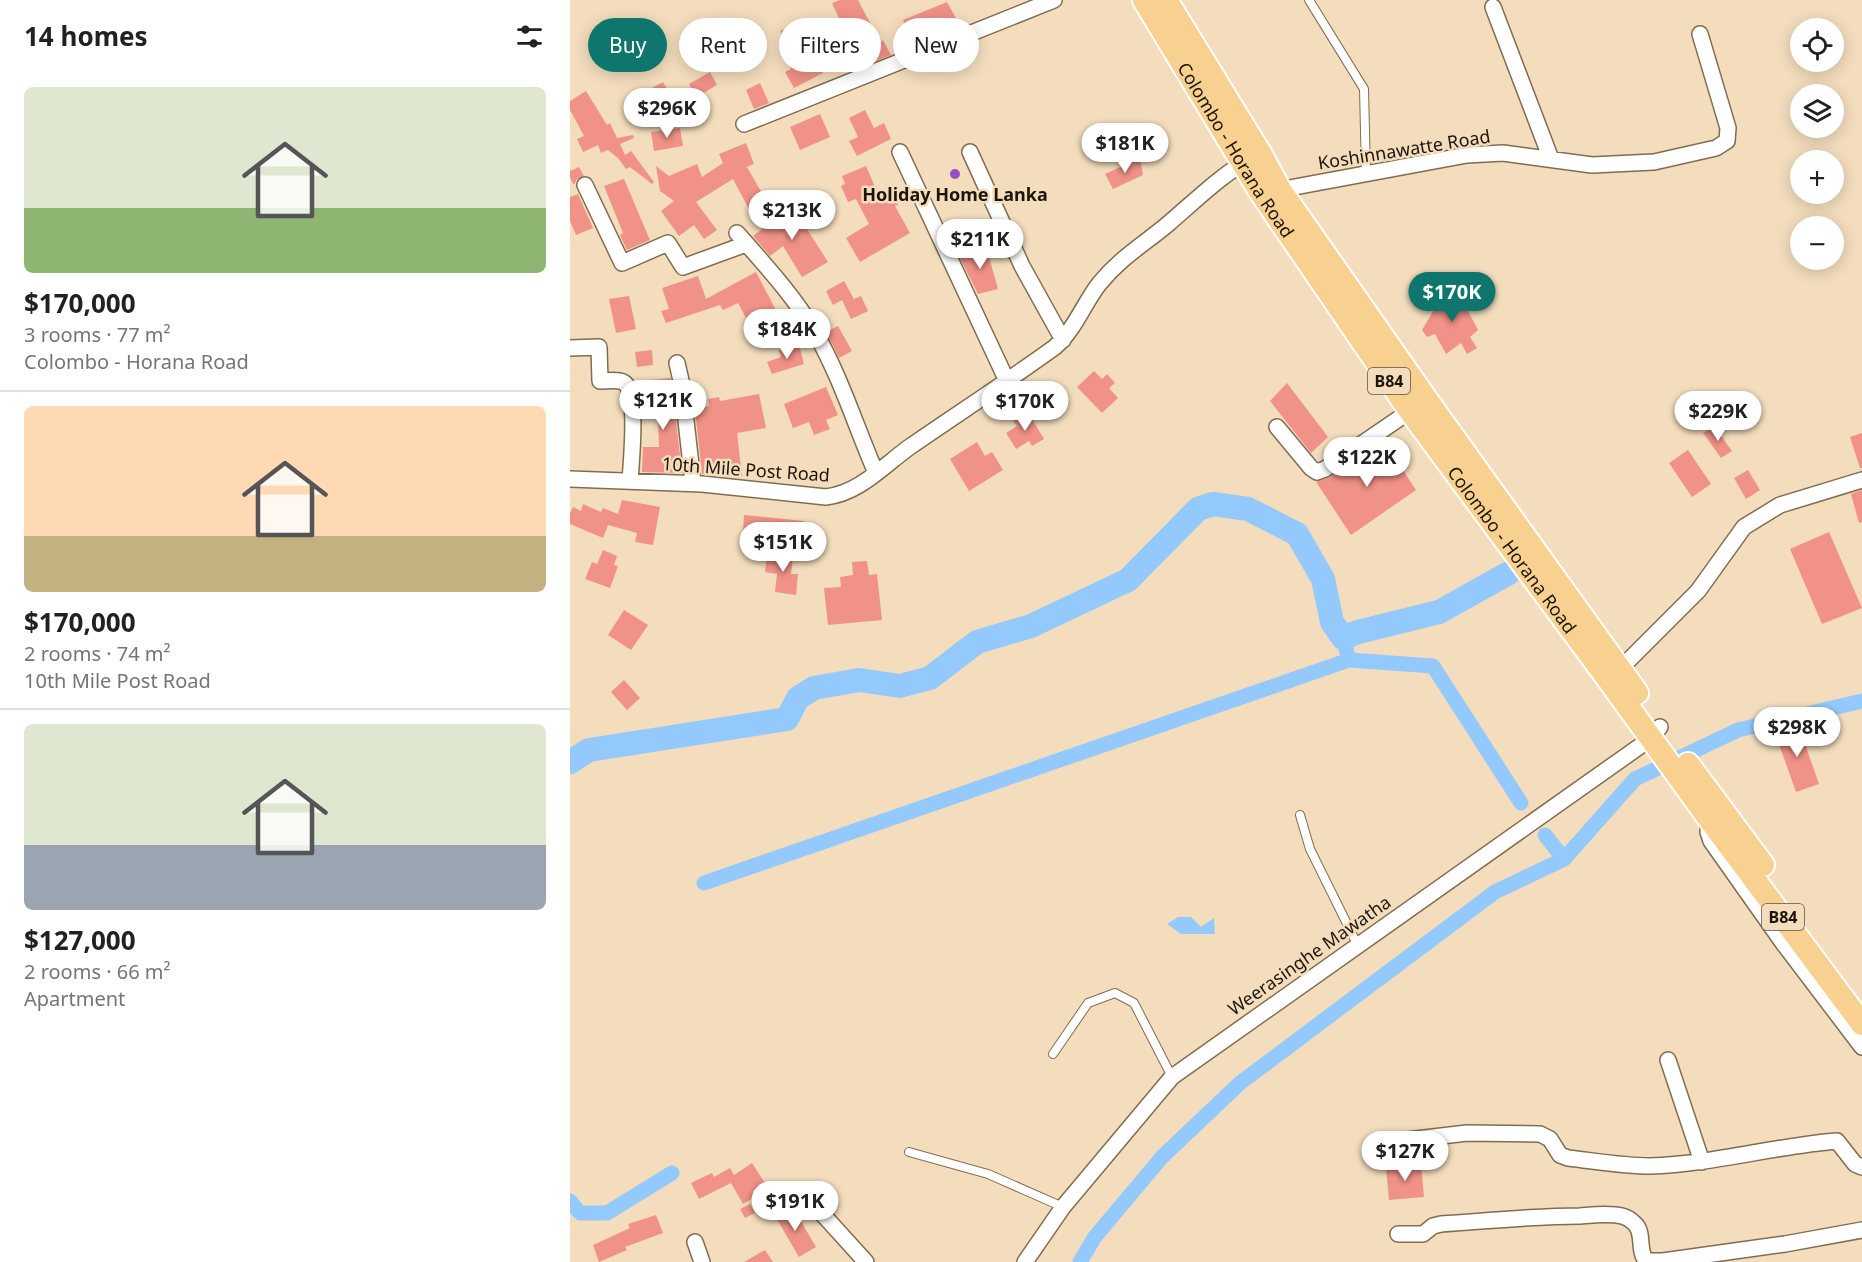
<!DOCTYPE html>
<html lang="en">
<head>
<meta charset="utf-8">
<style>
  :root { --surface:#fff; --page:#f6f6f6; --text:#202124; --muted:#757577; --line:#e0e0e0; --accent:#0f766e }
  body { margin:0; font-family:"Noto Sans",sans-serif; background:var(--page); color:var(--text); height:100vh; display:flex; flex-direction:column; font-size:22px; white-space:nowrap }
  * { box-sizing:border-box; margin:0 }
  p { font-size:20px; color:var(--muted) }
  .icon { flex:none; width:33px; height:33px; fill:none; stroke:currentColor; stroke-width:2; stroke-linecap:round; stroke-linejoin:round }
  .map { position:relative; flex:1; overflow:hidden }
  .panel { display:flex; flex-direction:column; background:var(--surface); width:570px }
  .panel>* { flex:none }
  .guide { position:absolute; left:18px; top:18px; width:570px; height:54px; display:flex; gap:12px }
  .fabs { position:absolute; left:1220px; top:18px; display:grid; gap:12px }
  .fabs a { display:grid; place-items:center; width:54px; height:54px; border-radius:50%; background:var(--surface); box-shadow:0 3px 15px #0003; font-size:30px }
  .price { position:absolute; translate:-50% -51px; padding:0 14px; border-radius:21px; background:#fff; color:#222; font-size:20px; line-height:39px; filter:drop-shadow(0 2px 3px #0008) }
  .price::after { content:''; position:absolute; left:50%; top:36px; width:18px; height:14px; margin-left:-9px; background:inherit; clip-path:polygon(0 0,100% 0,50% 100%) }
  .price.on { background:var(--accent); color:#fff }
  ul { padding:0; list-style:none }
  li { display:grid; align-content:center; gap:12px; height:318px; padding:0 24px }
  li+li { border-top:2px solid var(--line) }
  li span { display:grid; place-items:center; height:186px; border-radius:9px; color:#555 }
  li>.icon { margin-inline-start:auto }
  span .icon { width:108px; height:108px; fill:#fffc; stroke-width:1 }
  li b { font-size:26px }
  h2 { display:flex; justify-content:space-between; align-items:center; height:72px; padding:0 24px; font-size:26px }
  .tag { padding:0 21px; border-radius:27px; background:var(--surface); box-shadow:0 3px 15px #0003; font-size:21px; line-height:54px }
  .tag.on { background:var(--accent); color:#fff }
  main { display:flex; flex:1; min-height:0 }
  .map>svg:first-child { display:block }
</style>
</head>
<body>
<main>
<section class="panel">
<h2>14 homes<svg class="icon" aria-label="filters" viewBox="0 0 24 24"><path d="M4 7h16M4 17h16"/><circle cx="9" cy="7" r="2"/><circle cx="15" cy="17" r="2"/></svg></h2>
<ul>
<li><span style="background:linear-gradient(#dfe7d0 65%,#8fb573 0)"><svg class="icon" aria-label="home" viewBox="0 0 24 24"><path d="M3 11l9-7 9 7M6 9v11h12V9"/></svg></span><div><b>$170,000</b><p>3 rooms · 77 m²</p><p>Colombo - Horana Road</p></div></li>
<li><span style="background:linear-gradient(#ffd9b3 70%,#c2b280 0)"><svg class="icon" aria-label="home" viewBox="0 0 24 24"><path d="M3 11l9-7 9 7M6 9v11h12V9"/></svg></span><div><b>$170,000</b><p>2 rooms · 74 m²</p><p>10th Mile Post Road</p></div></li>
<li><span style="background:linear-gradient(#dfe7d0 65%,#9aa5b1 0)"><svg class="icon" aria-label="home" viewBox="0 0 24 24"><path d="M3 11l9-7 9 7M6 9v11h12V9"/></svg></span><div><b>$127,000</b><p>2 rooms · 66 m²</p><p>Apartment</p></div></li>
</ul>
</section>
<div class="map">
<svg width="1292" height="1262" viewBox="0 0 1292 1262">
  <rect width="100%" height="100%" fill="#f3ddbd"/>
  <path fill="#93c9fd" d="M608,917H621L631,927L644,918L645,934H611L597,924Z"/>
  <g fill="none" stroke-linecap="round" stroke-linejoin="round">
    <path stroke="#93c9fd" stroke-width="15" d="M779,660L863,666L951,803
      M975,835L994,859
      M134,883L779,660L773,638
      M0,1201L10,1213H37L102,1173
      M510,1262L524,1238L592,1157L670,1083L925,892L994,859L1065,779L1168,730L1292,701"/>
    <path stroke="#93c9fd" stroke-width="24" d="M0,762L19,750L217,719L228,698L244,688L289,680L330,686L360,678L407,642L461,626L558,580L628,509L643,504L678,509L727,534L753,579L762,622L773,638L788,632L869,612L939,573"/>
  </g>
  <path fill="#f09288" d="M270,0H288L310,42L313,40L321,55L296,65L288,50L276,55L264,32L273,27L262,3Z
    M377,2L391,27L343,46L333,20Z
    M225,24L237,48L240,47L253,73L224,88L215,72L221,69L218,64L224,61L210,31Z
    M140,72L147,85L127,97L119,84Z
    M93,82L101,96L94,100L100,111L76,123L63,98Z
    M190,83L199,103L184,109L176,90Z
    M16,91L37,125L40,123L47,138L63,135L64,138L50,144L55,155L61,151L84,182L82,184L60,167L56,169L48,158L38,150L31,153L28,145L13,152L7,139L14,136L0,110V101Z
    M295,110L304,128L314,123L321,139L287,156L279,141L288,137L279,118Z
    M250,114L260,137L230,150L220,127Z
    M110,128L113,146L84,151L81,132Z
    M176,143L184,164L177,167L197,202L180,211L163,179L126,202L147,230L134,239L124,225L109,236L91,211L104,201L90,191L86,166L99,176L127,164L132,177L153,163L149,154Z
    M570,158L573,175L543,189L535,174Z
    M296,166L309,196L322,190L328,205L325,206L340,233L290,262L276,238L299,224L286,199L278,202L271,186L275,184L272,176Z
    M9,167L14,176L7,179L4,185L0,178V171Z
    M54,179L80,240L57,250L50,235L53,233L34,186Z
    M8,194L23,228L6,235L0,221V197Z
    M227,202L235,214L230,218L258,262L232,277L213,246L200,256L183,236Z
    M416,246L428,289L408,294L388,254Z
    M186,272L207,312L180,326L168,303L153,310L150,305L96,323L91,311L99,309L92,288L128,276L136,299Z
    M274,281L284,299L291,296L298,311L281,319L272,300L263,305L256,291Z
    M886,288L908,330L900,337L907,348L897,354L891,343L876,354L865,334L857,337L852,330L875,291Z
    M59,296L66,329L46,333L39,299Z
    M268,326L282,351L269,358L256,332Z
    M229,345L234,364L202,374L197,362L211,357L209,350Z
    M82,350L83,365L67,367L65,352Z
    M524,371L532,379L537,374L545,383L539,388L548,398L532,413L507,387Z
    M101,378L112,473L72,472L73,447H89L88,408L78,409L77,394L82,393L81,380Z
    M717,383L758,437L741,453L700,401Z
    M256,387L268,415L256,420L260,429L244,435L239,422L223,428L214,404Z
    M189,394L196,428L167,433L172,476L132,474L125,409L139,406L138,399L149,397L150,401Z
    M458,412L474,439L462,446L459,441L446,449L436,433L447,426L443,421Z
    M1144,426L1162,451L1151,458L1133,433Z
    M1292,433V468H1290L1280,437Z
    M814,441L846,490L781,535L746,482L760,477Z
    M407,442L415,456L422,452L433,470L399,491L380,459Z
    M1118,450L1141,484L1122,497L1099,463Z
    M1178,470L1190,490L1176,499L1164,478Z
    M1292,490V522L1289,523L1281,494Z
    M52,500L90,507L83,545L65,542L67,533L38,525L33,538L0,524V513L3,507L11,511L13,504L31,512L33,508L48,514Z
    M174,515L234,521L232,536L192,531L191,553L172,552Z
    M1259,532L1292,608L1252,624L1220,549Z
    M33,550L47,556L44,565L48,566L40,588L15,579L22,562L27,564Z
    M197,554L223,557L221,574H228L226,595L205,592L207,574L195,572Z
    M297,561L299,575L307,574L312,620L258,625L254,588L271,587L270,577L283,575L282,562Z
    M54,610L78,625L61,650L38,635Z
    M54,680L70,698L57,710L41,692Z
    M1228,724L1249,784L1226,792L1205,733Z
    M182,1163L195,1183L183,1191L186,1196L173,1204L161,1183L129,1199L121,1183L142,1173L144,1177L160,1168L164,1175Z
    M851,1164L854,1197L819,1200L816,1168Z
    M180,1204L185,1213L175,1218L170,1209Z
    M222,1206L246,1247L229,1257L205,1216Z
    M86,1215L93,1233L55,1247L57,1250L29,1262L23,1245L60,1228L58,1224Z
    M195,1250L203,1262H174Z"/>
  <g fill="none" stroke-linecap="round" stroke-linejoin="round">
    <defs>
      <path id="service" d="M739,0L794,89L796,174
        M730,815L740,849L787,944
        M483,1054L518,1003L545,993L564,1003L602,1077
        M339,1152L418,1174L493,1207"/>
      <path id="minor" d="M923,7L981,159
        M174,124L484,0
        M330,152L437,381
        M400,152L452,266L493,340
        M15,185L52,263L98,243L113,267L176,244
        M703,191L897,155L933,153L1022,165L1084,162L1146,148L1157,141L1158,128L1130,34
        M167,233C195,265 225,297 246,334C271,378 286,427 306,473
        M0,348L29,347L30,381C36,381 47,379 53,382C69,388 61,464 60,481
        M107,363L112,385L123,483
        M707,427L741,468L747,472L755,469L840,411
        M0,479L132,484L256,497C290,493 314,465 341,446C389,413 438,381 485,347C505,329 513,305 529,284C551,257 573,245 598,224C625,201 650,176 681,158
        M1043,676L1128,591L1174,527L1210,505L1292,480
        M1139,821L1138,832L1141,841L1213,943L1292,1047
        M1098,1060L1132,1162
        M812,1143L897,1133L970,1134L980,1139L990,1155L998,1158C1025,1161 1053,1166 1080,1166C1143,1164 1204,1146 1267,1141L1285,1164L1292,1167
        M237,1197L296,1262
        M828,1234H853L863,1226L871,1224C917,1221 963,1216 1010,1216C1023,1215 1039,1213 1052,1216C1056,1217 1061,1220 1064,1223C1075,1232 1067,1249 1076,1261H1093L1215,1244L1292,1230
        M125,1242L132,1262
        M455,1262L493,1207L602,1077L1080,739L1090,727"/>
      <g id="primary">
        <path id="s1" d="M574,0L691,193L840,411L1038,679L1140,820L1292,1024"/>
        <path d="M596,0L690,153L710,190L856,399L1067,693"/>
        <path d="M1118,764L1193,865"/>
      </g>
    </defs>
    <use href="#service" stroke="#806d51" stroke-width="10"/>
    <use href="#minor" stroke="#806d51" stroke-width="18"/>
    <use href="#primary" stroke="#fff" stroke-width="26"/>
    <use href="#service" stroke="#fff" stroke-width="8"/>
    <use href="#minor" stroke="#fff" stroke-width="15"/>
    <use href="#primary" stroke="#f8d191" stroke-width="22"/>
  </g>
  <circle fill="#9452c7" stroke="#f3ddbd" stroke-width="2" cx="385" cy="174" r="6"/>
  <g text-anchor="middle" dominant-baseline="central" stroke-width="5" stroke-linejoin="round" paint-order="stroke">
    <g fill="#f3ddbd" stroke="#5d5140" stroke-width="1.5">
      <rect x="798" y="368" width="42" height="26" rx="4.5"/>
      <rect x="1192" y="904" width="42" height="26" rx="4.5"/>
    </g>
    <g font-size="16" font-weight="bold" fill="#1d150a">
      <text x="819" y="381">B84</text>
      <text x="1213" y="917">B84</text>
    </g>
    <g font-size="18" fill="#1d150a" stroke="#f3ddbd">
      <text stroke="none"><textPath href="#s1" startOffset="176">Colombo - Horana Road</textPath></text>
      <text transform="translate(834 149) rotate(-9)">Koshinnawatte Road</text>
      <text transform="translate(176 469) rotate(4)">10th Mile Post Road</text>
      <text stroke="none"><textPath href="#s1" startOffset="662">Colombo - Horana Road</textPath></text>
      <text transform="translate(739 955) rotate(-35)">Weerasinghe Mawatha</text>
    </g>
    <g font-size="18" font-weight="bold" fill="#1d150a" stroke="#f3ddbd">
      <text x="385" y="194">Holiday Home Lanka</text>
    </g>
  </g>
</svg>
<div class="fabs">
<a><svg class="icon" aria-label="locate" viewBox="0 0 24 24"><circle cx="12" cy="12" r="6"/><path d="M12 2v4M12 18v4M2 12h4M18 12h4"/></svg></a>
<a><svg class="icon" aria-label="layers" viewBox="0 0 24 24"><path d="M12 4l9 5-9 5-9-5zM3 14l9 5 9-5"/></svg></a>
<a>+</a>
<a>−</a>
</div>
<b class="price" style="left:97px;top:139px">$296K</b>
<b class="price" style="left:555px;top:174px">$181K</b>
<b class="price" style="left:222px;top:241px">$213K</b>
<b class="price" style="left:410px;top:270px">$211K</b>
<b class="price on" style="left:882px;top:323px">$170K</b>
<b class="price" style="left:217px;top:360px">$184K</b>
<b class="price" style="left:93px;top:431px">$121K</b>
<b class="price" style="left:455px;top:432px">$170K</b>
<b class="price" style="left:1148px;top:442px">$229K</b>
<b class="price" style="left:797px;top:488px">$122K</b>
<b class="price" style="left:213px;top:573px">$151K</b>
<b class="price" style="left:1227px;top:758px">$298K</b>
<b class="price" style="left:835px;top:1182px">$127K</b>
<b class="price" style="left:225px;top:1232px">$191K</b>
<div class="guide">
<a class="tag on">Buy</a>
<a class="tag">Rent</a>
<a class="tag">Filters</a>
<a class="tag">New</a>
</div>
</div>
</main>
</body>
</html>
